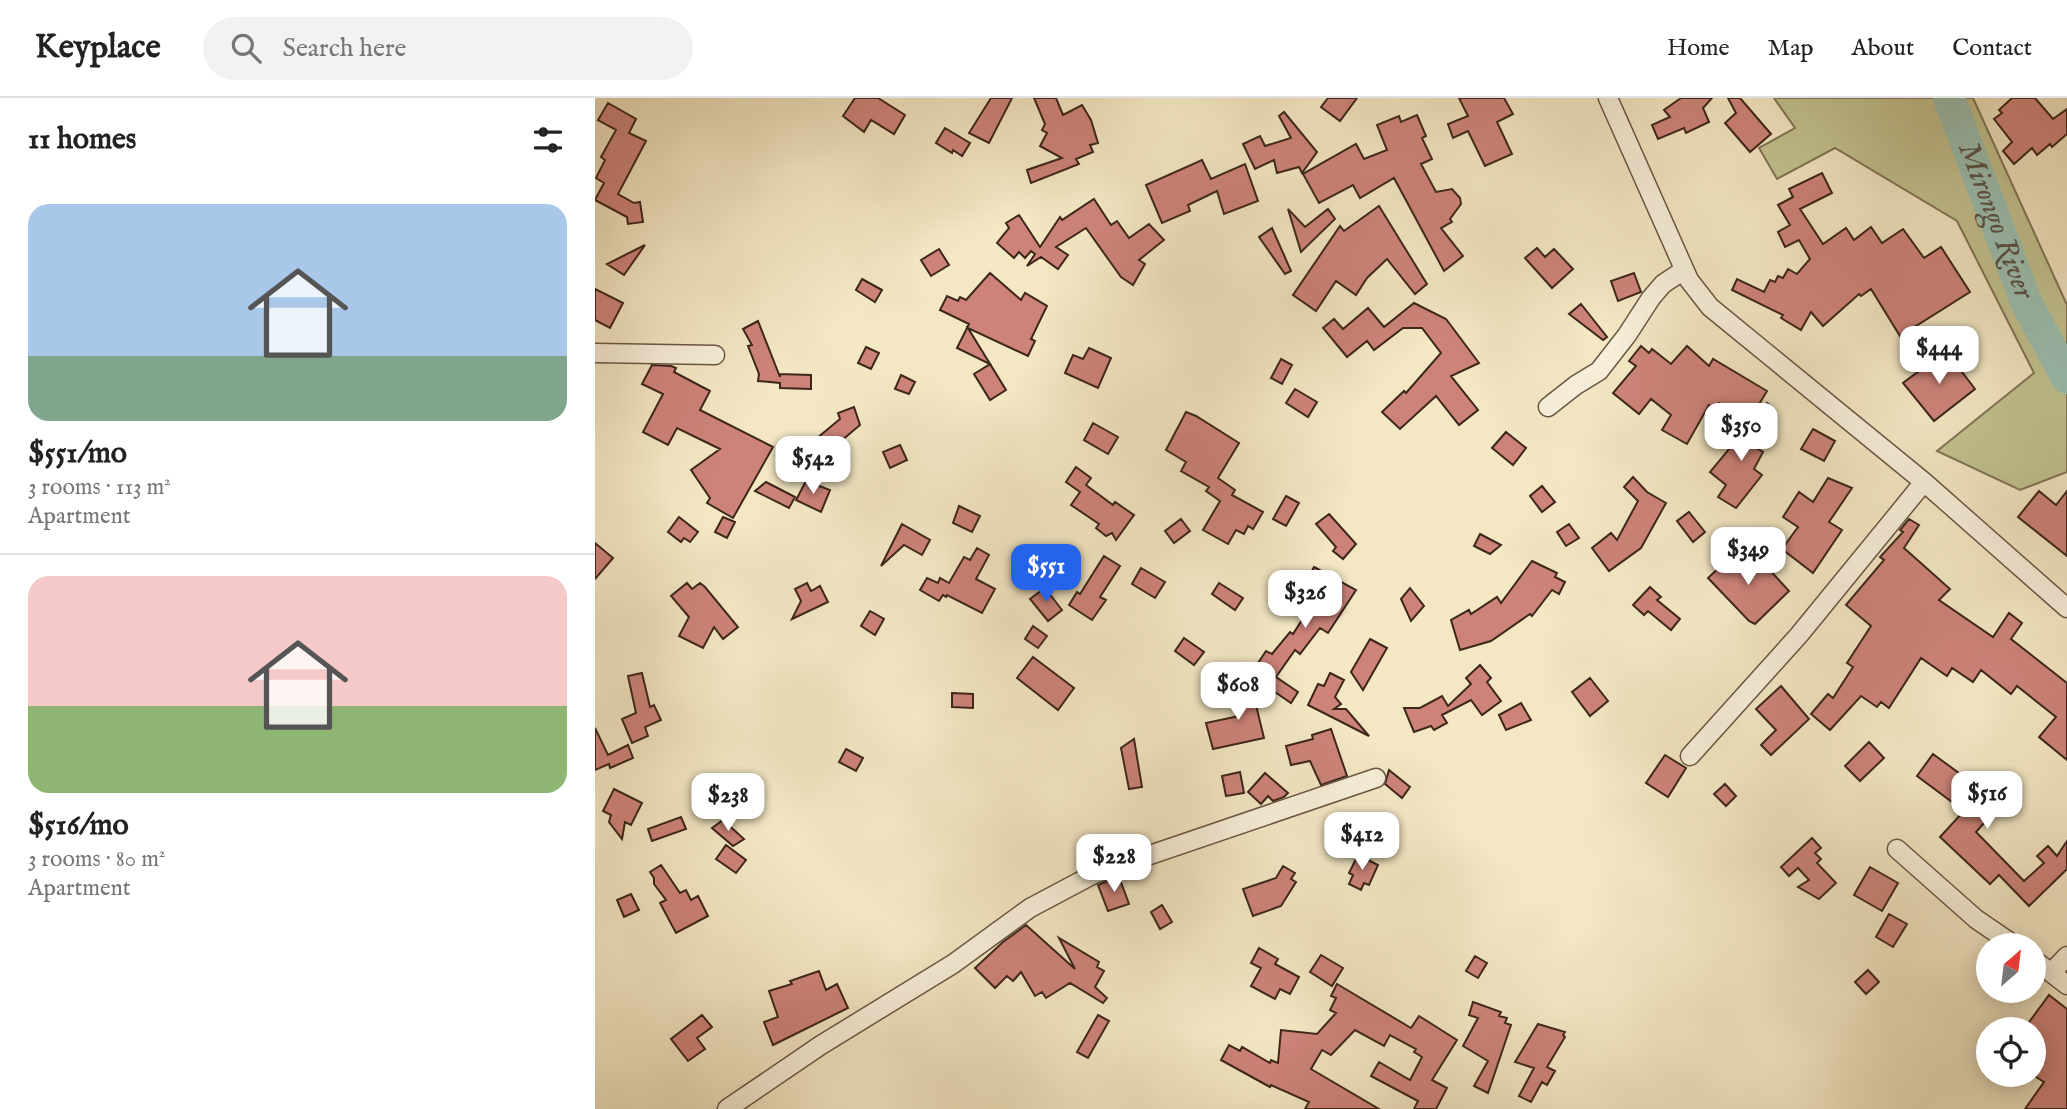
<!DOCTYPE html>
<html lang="en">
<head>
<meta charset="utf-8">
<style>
  :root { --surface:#fff; --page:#f2f2f2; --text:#222; --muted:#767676; --line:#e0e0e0; --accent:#2563eb }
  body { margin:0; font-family:"IM FELL English",serif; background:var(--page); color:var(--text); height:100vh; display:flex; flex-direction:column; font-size:26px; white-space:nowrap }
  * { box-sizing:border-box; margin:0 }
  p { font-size:23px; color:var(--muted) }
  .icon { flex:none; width:38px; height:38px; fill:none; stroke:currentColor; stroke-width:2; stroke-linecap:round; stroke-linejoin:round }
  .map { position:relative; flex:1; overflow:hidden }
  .panel { display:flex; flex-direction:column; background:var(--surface); width:595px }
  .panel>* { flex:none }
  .needle { width:46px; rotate:28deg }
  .buttons { position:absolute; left:1381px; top:835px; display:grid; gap:14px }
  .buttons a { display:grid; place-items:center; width:70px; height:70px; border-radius:50%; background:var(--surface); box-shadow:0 4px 18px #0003; font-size:35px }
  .price { position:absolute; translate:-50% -60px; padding:0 16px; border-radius:14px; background:#fff; color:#222; font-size:23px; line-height:46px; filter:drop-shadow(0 2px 4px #0008) }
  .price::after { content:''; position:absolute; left:50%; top:42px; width:21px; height:16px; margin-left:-10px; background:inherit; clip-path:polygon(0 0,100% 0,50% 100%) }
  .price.current { background:var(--accent); color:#fff }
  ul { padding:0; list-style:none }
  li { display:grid; align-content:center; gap:14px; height:371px; padding:0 28px }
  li+li { border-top:2px solid var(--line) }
  li span { display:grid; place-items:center; height:217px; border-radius:21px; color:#555 }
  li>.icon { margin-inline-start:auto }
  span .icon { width:126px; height:126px; fill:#fffc; stroke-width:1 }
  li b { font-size:30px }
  h2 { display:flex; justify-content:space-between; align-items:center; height:84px; padding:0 28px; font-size:30px }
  header { display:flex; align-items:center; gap:42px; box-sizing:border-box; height:98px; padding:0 35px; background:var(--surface); border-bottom:2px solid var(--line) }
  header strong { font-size:33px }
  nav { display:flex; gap:38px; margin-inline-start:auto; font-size:24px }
  .search { width:490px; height:63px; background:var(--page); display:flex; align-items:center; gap:18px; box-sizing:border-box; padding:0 24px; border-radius:38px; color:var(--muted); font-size:26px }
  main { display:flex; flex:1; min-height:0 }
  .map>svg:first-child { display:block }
</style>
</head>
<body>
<header>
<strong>Keyplace</strong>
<div class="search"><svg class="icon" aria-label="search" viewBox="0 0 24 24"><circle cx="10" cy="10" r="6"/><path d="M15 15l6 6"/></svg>Search here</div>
<nav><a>Home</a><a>Map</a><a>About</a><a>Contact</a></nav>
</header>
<main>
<section class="panel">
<h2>11 homes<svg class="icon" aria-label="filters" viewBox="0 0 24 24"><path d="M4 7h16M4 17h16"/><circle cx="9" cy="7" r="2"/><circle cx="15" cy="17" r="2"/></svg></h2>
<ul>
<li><span style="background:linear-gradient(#a9c7e8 70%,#7fa58c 0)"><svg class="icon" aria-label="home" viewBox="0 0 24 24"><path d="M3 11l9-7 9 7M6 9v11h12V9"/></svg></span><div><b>$551/mo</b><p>3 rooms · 113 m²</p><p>Apartment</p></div></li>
<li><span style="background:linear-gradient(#f6c9c9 60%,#8fb573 0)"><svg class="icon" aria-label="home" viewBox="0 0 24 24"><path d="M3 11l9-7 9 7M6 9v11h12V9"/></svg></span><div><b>$516/mo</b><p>3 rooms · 80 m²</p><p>Apartment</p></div></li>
</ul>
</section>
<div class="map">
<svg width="1472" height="1011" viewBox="0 0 1472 1011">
  <rect width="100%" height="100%" fill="#f3e7c4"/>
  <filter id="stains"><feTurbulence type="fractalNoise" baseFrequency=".00286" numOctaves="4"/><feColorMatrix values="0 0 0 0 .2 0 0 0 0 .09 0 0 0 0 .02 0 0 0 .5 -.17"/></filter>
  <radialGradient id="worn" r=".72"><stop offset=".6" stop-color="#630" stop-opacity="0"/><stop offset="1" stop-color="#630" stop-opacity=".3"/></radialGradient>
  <path fill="#c2c390" stroke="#807455" stroke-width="2" d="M1179,0H1378L1472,207V374L1425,392L1342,353L1439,275L1362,123L1240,50L1182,81L1164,50L1200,30Z"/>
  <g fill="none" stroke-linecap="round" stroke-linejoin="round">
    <path stroke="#9bc0b2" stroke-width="32" id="s1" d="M1354,0L1432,206L1472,280"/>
  </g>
  <path fill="#cd837a" stroke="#3d261a" stroke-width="2" d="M260,0H283L310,17L299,36L276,22L269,34L248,18Z
    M396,0H417L394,45L374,35Z
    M439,0H461L468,17L487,7L496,22L503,45L495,47L498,54L481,61L484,66L436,85L432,72L467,60L445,48L452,35L447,32L450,26Z
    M733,0H762L745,23L726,9Z
    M864,0H909L918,16L902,24L917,56L890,68L873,33L858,40L853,26L873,18Z
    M1086,0H1117L1108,10L1114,24L1091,35L1089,30L1063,41L1057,27L1075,19L1069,12Z
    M1133,0H1145L1176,36L1155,54L1130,25L1141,15Z
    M1417,0H1440L1458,21L1472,11V36L1457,49L1455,46L1442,57L1437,50L1419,66L1408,53L1417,44L1399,21L1407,15L1404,12Z
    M13,5L41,21L34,35L51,43L23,96L39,105L45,104L48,124L33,126L32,119L0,102L9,85L1,80L10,62L6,59L21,32L3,22Z
    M689,14L722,54L707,75L704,69L682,75L679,62L660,71L648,46L665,38L670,48L696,40L684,18Z
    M822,17L831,38L827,40L837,61L826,66L841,94L857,91L865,100L866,106L855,121L857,124L846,130L868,158L849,173L799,80L765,100L758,87L724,105L708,76L761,46L769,61L792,52L782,27L804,18L806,24Z
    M350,30L375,45L367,58L358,52L357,55L341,45Z
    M607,62L616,81L650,66L663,103L629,116L622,93L593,107L595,113L567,125L551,87Z
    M1227,75L1237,95L1205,111L1228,146L1251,130L1259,142L1276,129L1287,145L1308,131L1329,160L1346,149L1375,194L1305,238L1276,191L1266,198L1264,196L1228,228L1216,214L1206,232L1186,220L1188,217L1137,192L1142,181L1169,194L1175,182L1180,184L1183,178L1188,180L1193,171L1202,176L1215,161L1204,142L1190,149L1183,134L1195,127L1183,107L1198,99L1194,91Z
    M499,101L516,127L522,123L534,140L554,126L569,142L544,162L550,166L538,187L526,179L491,130L461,149L473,157L463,171L446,159L432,168L440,156L436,153L430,160L424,154L419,160L402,145L414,130L411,125L424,117L445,149L465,119L467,122Z
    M784,108L832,186L820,196L792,161L772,180L761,197L741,183L721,213L698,197L745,128L749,133Z
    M693,111L710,129L733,111L740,121L706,154Z
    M677,130L696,173L690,176L664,139Z
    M50,147L29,177L12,166Z
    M942,150L950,159L959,151L978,171L957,190L930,160Z
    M344,151L354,167L336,178L326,162Z
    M395,175L426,202L430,195L452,208L436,241L440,243L433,258L373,230L411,292L395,302L379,276L395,266L362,250L374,226L345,212L352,198L363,203L365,199L371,202Z
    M1039,175L1046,194L1023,203L1016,183Z
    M267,181L287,192L280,204L261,192Z
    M0,191L28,205L15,230L0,222Z
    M819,205L851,221L884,265L856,278L883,312L864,327L841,298L805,331L787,314L809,293L811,295L846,255L827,230H808L779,252L772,243L752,259L728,230L739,221L748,231L773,210L789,229Z
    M986,206L1012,239L1008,242L974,216Z
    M163,223L185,279V276L216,277V291L185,290V285L163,283L164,276L153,248L157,247L148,231Z
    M1046,248L1054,255L1057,251L1076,266L1092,248L1114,268L1118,261L1172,293L1154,323L1124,305L1120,311L1114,307L1092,346L1067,332L1076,317L1056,301L1044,316L1018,295L1041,268L1034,263Z
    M271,249L284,255L276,271L263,265Z
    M494,250L516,260L503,290L470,275L478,257L488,261Z
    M1351,253L1380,291L1339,323L1308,285Z
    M686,261L697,267L687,286L676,280Z
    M57,267L76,268L81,270L79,274L115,293L105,312L178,349L138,420L112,405L115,400L96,372L125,351L82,330L73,347L48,334L68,296L47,286Z
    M306,277L320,284L314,296L300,291Z
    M700,291L722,304L713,319L691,305Z
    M1172,305L1177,309L1156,347L1168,354L1159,371L1167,377L1141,410L1123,399L1131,387L1115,374Z
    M259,309L265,327L214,370L203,356L245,321L243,315Z
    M591,314L601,318L644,345L623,380L640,392L637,397L668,414L658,431L653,428L649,436L641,432L633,446L608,432L625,403L611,393L614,389L586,373L591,364L571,352Z
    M498,325L523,339L513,356L489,342Z
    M1218,331L1240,343L1229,363L1206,351Z
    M911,334L931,350L918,367L897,350Z
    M305,347L312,362L295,370L288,354Z
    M481,369L496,380L491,387L518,407L520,404L539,417L521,442L517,435L511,438L501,430L504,426L476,407L485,394L471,384Z
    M1038,379L1052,394L1071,405L1046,450L1014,473L997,450L1016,435L1022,442L1043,403L1029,389Z
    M1233,380L1257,390L1234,424L1247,432L1218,475L1187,451L1203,429L1188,419L1204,394L1218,404Z
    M211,383L235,392L226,414L201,402Z
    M171,384L200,399L194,410L160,393Z
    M947,388L960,404L947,414L935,398Z
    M1444,393L1461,407L1472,393V458L1423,419Z
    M691,398L704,405L691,428L678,421Z
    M364,408L385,418L377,434L358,425Z
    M1094,414L1110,434L1098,444L1082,423Z
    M734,416L761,446L748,461L738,453L741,449L721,426Z
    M84,419L103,434L95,444L89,440L86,444L73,434Z
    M128,419L140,424L132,440L120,434Z
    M586,421L595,433L579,445L570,433Z
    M1314,421L1324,427L1309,450L1355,491L1344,502L1398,539L1414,515L1427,525L1416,541L1472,585V662L1444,639L1461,619L1422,588L1416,596L1386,572L1378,584L1357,570L1352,578L1326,560L1294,610L1286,604L1282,609L1266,598L1235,632L1216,616L1233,596L1238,600L1258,569L1252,565L1276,528L1251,507L1289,462L1285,459L1308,434L1305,432Z
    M307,426L335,442L327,457L309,447L286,468Z
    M974,426L984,440L971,448L962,434Z
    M885,436L906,447L895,456L879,448Z
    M0,445L18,460L0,481Z
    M382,450L394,457L381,481L400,491L387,515L352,497L351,499L348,497L344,503L325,492L332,480L343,485L345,480L354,485L369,459L375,462Z
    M1144,451L1166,474L1172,469L1194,493L1160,526L1154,523L1113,480Z
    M509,458L525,468L505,499L511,502L497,522L474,507L482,494L485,496Z
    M937,463L962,475L960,479L970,484L964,496L957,492L937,518L935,516L896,543L865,552L856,522L874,512L876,516L902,499L906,505Z
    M719,469L761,492L733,535L725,530L705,556L700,552L681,579L703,594L696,605L655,577L671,553L677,556L695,534L698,536L724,495L709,487Z
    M546,470L570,484L560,500L537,486Z
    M92,485L97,491L105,485L110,489L143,529L128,541L119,529L108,550L84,538L94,519L76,498Z
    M212,485L216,493L225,488L233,504L197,521L206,503L200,491Z
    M624,485L648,500L640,512L617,496Z
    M1055,489L1066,499L1062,502L1085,521L1076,532L1053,513L1049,517L1038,507Z
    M450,490L467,512L453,523L435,501Z
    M815,490L829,508L816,523L806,501Z
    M275,513L289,521L280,537L266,528Z
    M438,528L452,538L443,550L430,541Z
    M589,540L609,554L599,567L580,553Z
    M775,541L792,550L768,592L756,574Z
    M438,559L479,590L463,612L422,580Z
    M885,567L896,580L892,584L906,603L887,617L876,602L847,617L852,625L839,632L836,628L819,634L809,610H825L847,598L853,608L876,586L871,580Z
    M47,575L55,609L59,607L66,622L50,629L53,638L37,645L27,621L41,615L33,578Z
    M735,575L749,582L740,599L746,606L739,611H751L774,638L713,607L723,586L729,588Z
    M995,580L1013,603L995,618L977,594Z
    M660,588L664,602L660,603L669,640L618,651L611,625L644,618L637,596Z
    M1186,588L1214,621L1176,657L1166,647L1181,632L1161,611Z
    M357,595L378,596V610L357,609Z
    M926,605L936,622L911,632L904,617Z
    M0,630L13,657L33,647L38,660L15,670L14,666L0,672Z
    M736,631L752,678L726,687L715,663L696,667L691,648L718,641L717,637Z
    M539,641L547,689L534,691L526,650Z
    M1274,644L1289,660L1265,683L1250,668Z
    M251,651L268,660L261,673L244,664Z
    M1338,656L1387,692L1399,679L1416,695L1381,734L1429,783L1449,765L1442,758L1453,748L1462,758L1472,743V771L1434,808L1404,777L1395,786L1345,739L1369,713L1322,678Z
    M1070,657L1091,670L1073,699L1051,685Z
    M794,672L815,689L807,700L790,686Z
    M645,674L649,695L631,698L627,678Z
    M670,675L693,695L689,699L678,703L673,698L666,706L653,694Z
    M1130,686L1141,698L1131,708L1119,696Z
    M19,691L47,705L36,727L30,724L27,741L14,724L16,717L8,713Z
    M86,719L91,731L57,743L53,731Z
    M128,722L149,741L138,748L117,730Z
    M1217,740L1226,750L1220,755L1226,761L1222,765L1241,785L1224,801L1203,789L1214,782L1203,770L1194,778L1186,769Z
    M131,747L151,762L141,775L121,761Z
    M763,757L783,767L774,787L769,785L766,792L754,786L758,777L754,775Z
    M66,767L85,795L91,792L96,802L103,798L113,818L81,835L65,805L71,802L59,786V780L55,774Z
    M688,768L700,775L696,781L701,784L686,808L658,818L648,791L681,780Z
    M1275,769L1303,785L1287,813L1259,797Z
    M524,779L534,806L513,813L503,787Z
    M36,796L44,812L29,819L22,802Z
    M567,807L577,824L565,831L556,814Z
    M1294,816L1312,826L1298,849L1281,839Z
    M431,827L480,871L464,840L504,864L502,869L509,873L500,889L512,900L508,905L475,885L451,900L447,894L440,898L426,874L418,883L412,878L400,890L380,870L408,844Z
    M664,850L683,861L680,866L704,879L695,896L685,891L680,901L656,888L666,870L656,865Z
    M726,857L748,870L737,888L715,874Z
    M880,858L892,865L883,880L871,873Z
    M1273,872L1284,884L1271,896L1260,884Z
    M224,873L231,892L242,886L253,910L178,947L169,924L183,919L174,893L197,886L195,883Z
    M742,886L816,930L824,918L862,942L837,982L852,990L841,1011H819L823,1003L776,978L784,964L815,982L827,959L819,954L821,951L795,937L789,948L760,932L736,957L727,952L716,971L784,1011H710L714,1004L676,987L675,989L626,962L634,947L645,953L647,949L675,965L676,962L683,965L686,932L722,936L741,915L735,912L741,900L736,898Z
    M1454,897L1472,911V1011H1430L1449,984L1438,977V931H1429Z
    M878,904L906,914L904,918L912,920L910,925L916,927L893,995L879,988L893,963L868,948L883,920L874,917Z
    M107,917L117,929L102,940L110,951L93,963L76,941Z
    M503,917L514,923L493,960L482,954Z
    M943,926L970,934L968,937L970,939L952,969L960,973L952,987L947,984L936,1004L924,998L939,970L920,964Z"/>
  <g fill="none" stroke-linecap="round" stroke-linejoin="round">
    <defs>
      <path id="minor" d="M1013,0L1094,182L1115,209L1329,384L1472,510
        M0,255L120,257
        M953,309L981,287L1004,273L1032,237L1056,200L1068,186L1089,172
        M1095,658L1204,537L1329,384
        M1302,751L1381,821L1419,847
        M1438,861L1472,887
        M1457,874L1472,858
        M132,1011L226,947L358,866L435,810L499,776L781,680"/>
    </defs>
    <use href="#minor" stroke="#6a5644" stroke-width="21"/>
    <use href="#minor" stroke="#f7efd9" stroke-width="18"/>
  </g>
  <g text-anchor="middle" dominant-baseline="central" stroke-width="6" stroke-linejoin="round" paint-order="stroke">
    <g font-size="30" font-style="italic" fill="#595448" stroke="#f7efd9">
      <text stroke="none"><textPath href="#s1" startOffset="131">Mirongo River</textPath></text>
    </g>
  </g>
  <rect width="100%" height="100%" filter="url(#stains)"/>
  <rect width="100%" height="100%" fill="url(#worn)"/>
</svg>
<div class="buttons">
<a><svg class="needle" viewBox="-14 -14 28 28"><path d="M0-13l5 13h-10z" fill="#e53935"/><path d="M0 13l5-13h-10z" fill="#767676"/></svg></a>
<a><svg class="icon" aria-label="locate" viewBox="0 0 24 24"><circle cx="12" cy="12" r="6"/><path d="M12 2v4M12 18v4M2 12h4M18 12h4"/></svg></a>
</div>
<b class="price" style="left:1344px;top:288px">$444</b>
<b class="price" style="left:1146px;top:365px">$350</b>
<b class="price" style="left:218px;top:398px">$542</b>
<b class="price" style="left:1153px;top:489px">$349</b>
<b class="price current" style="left:451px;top:506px">$551</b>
<b class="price" style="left:710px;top:532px">$326</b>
<b class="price" style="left:643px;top:624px">$608</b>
<b class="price" style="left:1392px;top:733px">$516</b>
<b class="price" style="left:133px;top:735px">$238</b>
<b class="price" style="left:767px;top:774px">$412</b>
<b class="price" style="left:519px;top:796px">$228</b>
</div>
</main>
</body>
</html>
